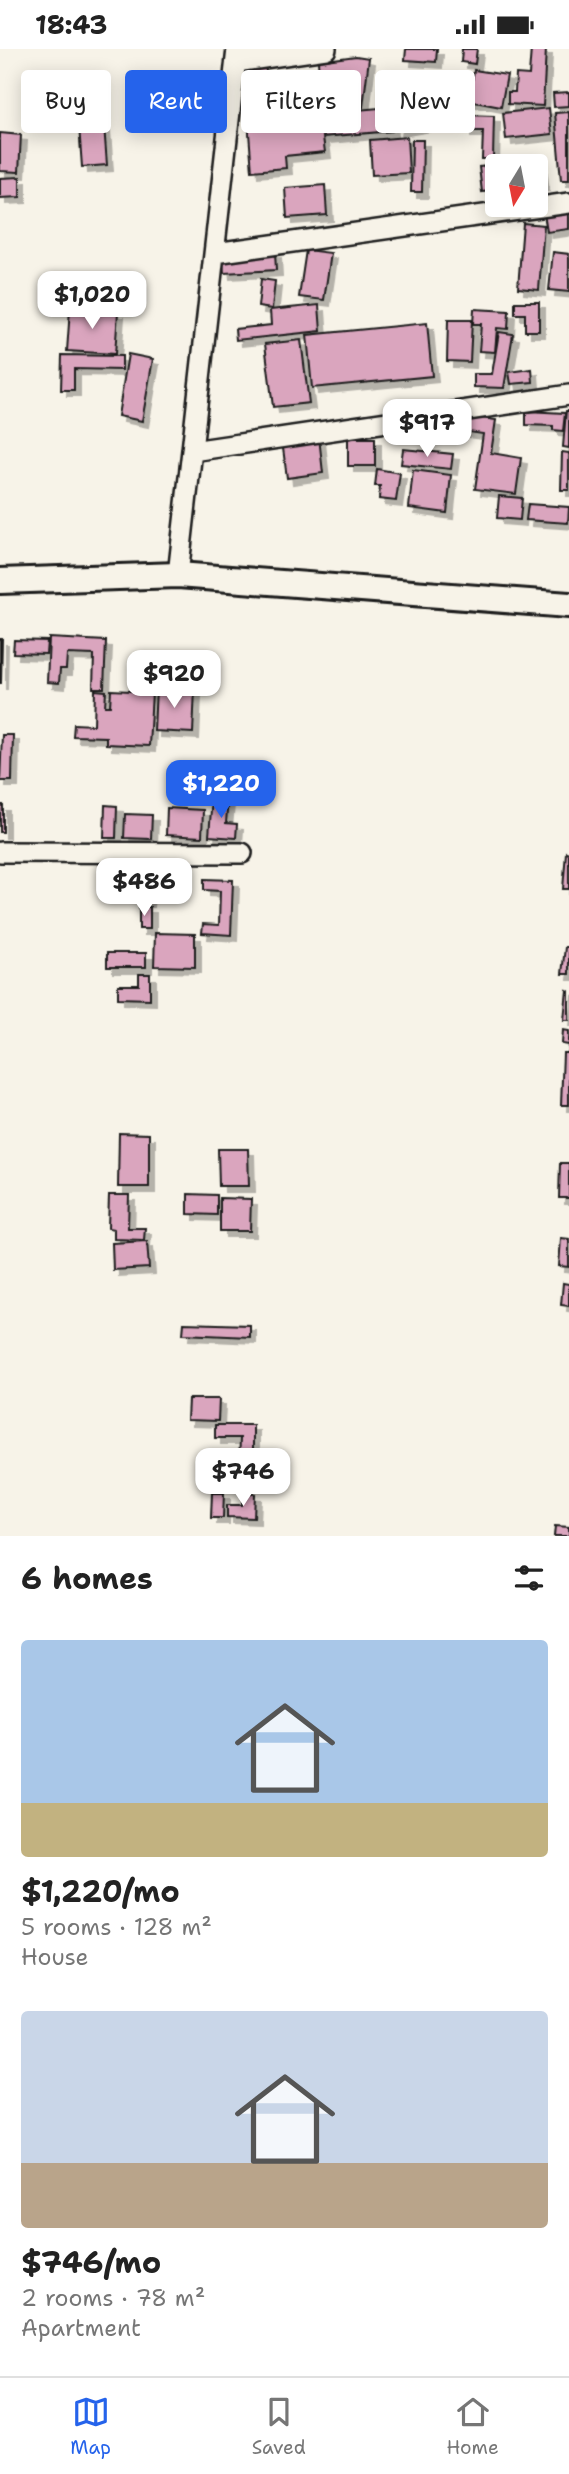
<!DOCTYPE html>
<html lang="en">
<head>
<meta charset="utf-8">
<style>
  :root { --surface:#fff; --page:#f6f6f6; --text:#222; --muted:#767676; --line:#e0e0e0; --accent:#2563eb }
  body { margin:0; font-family:"Shantell Sans",sans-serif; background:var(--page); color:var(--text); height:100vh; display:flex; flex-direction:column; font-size:26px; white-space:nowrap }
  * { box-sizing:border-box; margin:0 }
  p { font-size:23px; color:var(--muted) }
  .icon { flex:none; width:38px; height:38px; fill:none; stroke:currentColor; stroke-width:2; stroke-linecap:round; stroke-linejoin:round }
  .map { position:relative; height:1487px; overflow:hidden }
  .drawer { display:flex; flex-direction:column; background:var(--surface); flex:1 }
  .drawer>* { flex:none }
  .guide { position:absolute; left:21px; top:21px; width:528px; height:63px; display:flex; gap:14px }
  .needle { width:46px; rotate:190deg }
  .tools { position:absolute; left:485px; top:105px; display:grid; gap:14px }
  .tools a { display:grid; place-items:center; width:63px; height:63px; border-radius:7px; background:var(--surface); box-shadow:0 4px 18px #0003; font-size:35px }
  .price { position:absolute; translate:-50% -60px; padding:0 16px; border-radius:14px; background:#fff; color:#222; font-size:23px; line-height:46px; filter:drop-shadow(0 2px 4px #0008) }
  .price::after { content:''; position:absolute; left:50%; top:42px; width:21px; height:16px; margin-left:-10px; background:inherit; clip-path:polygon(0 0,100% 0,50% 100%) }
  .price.current { background:var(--accent); color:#fff }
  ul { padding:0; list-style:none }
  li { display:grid; align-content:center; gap:14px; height:371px; padding:0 21px }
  li span { display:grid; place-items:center; height:217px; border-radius:7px; color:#555 }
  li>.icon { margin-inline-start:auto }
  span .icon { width:126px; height:126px; fill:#fffc; stroke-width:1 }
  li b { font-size:30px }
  h2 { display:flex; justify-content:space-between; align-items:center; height:84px; padding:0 21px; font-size:30px }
  .tag { padding:0 24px; border-radius:7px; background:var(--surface); box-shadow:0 4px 18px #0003; font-size:24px; line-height:63px }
  .tag.current { background:var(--accent); color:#fff }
  .status { display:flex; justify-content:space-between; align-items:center; height:49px; padding:0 35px; background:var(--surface); direction:ltr }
  .status svg { height:19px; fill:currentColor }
  .tabs { display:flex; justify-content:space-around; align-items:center; height:98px; border-top:2px solid var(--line); background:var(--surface); font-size:19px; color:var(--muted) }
  .tabs a { display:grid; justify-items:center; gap:4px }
  .tabs .current { color:var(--accent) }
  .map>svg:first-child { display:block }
</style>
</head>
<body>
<div class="status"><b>18:43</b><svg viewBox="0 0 49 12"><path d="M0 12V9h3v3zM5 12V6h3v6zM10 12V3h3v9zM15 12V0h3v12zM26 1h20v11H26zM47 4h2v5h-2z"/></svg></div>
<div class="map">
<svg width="569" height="1487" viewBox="0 0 569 1487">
  <defs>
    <filter id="shadow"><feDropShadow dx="6" dy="6" stdDeviation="0" flood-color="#0004"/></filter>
  </defs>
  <rect width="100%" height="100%" fill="#f7f3e8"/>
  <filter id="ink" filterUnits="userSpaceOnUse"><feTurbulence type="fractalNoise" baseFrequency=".0143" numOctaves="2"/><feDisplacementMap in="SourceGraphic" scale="14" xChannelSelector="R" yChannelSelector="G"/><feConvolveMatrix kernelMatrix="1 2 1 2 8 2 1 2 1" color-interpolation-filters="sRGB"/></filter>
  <g filter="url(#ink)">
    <path fill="#daa5be" stroke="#1c1c1c" stroke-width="2" filter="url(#shadow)" d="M406,0H437L436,13L405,11Z
      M462,0H477L475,15L461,13Z
      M531,0H546L543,57L508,55V43H515L516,25L529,26Z
      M356,7L369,9L363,58L350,56L354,22L319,25L318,12Z
      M252,19L266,20L264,43H294L295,55H249Z
      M474,21L507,26L501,58L469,52Z
      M98,43L100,57L64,63L62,49Z
      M569,43V57L554,58L553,44Z
      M403,45L431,48L426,76L396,81Z
      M436,47L458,50L453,77L432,74Z
      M390,58L392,82L323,88L325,103L285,107L286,119L252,122L248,71Z
      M549,59L552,85L506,90L503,64Z
      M103,62L107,116L82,118L78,63Z
      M569,63V131H561L555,64Z
      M465,66L494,67L493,110H482L483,82H465Z
      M0,84L21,86L19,123L0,122Z
      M407,88L409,124L372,126L370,91Z
      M412,91H423L422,143H411Z
      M540,112L543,136L536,137V117H497V141L482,143L479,118Z
      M20,128V148L0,149V129Z
      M325,136L327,166L287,169L285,139Z
      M569,162V180L547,183L544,165Z
      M523,174L544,176L539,241L518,239Z
      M306,201L331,204L324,251L299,248Z
      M275,203L276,221L224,224L222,206Z
      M553,203L569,205V243L549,241Z
      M261,230L275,232L272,260L258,258Z
      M515,253H539V282H525V265H515Z
      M319,256L321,282L236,291L235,280L271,276L270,261Z
      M70,260L118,263L115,305L67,302Z
      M474,260L509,262L508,280L497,279L495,303L479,302L481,275H473Z
      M448,271H472L470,313L447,312Z
      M427,274L432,327L312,339L307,286Z
      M499,283L513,285L504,339L474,338V325H492Z
      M301,291L309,354L273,358L265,295Z
      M128,305L153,310L142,372L118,367Z
      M62,306L122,307V321L74,320V341H61Z
      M532,320L533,333L511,335L509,323Z
      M526,362L565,364L563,382L553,381V377L526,376Z
      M566,362H569V399L563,398Z
      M464,367L496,371L491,404L521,409L516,445L475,440L483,385L462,382Z
      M319,388L323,424L287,429L282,392Z
      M348,389H375V417H348Z
      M403,400L453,405L451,420L401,415Z
      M562,403L569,404V441H561Z
      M377,420L400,424L396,452L379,450L380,437H375Z
      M413,421L451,426L447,464L409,459Z
      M499,447L522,449L520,471L497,469Z
      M528,455L569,458L568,474L526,471Z
      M49,589L106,592L104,639H93L94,606L67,605L66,620H60L59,634L47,633Z
      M0,590H2L1,634H0Z
      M14,591L47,592L46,605L13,604Z
      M156,638L195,640L193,684L154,682Z
      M95,641L106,642L105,657H110L111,641L152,643L149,697L106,695V688L73,687L74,675L94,676Z
      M2,686H13L12,732H0Z
      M212,748L228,749L226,774L237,775L236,789L209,787Z
      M0,756H3V783H0Z
      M105,756L117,757L116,789H104Z
      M167,759L203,761L202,788L166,786Z
      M125,765L152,766L151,790L124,789Z
      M566,803L569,804V840H563Z
      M139,821L150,822L147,852H136Z
      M204,830L233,831L231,886L202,884L203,875L219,876L220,842L204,841Z
      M139,858H150V880H139Z
      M155,884L195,885V918L154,917Z
      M565,898H569V925H562Z
      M107,904H146V918H107Z
      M139,925H150V950L118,949V936H139Z
      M567,941L569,942V971H564Z
      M563,981L569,982V996L562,995Z
      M563,1004H569V1056H561Z
      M119,1084L149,1085V1138H118Z
      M218,1100H248L249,1137H219Z
      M560,1114H569V1149H559Z
      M188,1145L217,1146V1166L188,1165Z
      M109,1146H129L128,1179H145L144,1191L114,1190V1180L108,1179Z
      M220,1149L251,1150L250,1182H220Z
      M561,1189L569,1190V1218L559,1217Z
      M147,1192L149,1219L113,1221L112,1194Z
      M563,1234L569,1235V1257L561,1256Z
      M184,1274L250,1276V1288L183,1285Z
      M188,1350H219L218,1372L187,1371Z
      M215,1376H253V1416L239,1415L240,1389H215Z
      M212,1444H224L223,1469H211Z
      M242,1444L255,1445L254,1469L227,1468V1456H242Z
      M555,1477L569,1478V1487H554Z"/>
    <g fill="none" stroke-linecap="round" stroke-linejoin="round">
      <defs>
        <path id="minor" d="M236,13L326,0
          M215,204L569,154
          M192,402L569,346
          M178,526L237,0
          M0,803L242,804"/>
        <path id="tertiary" d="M0,532L178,526L569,556"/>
      </defs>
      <use href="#minor" stroke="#1c1c1c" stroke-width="24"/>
      <use href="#tertiary" stroke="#1c1c1c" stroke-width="30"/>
      <use href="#minor" stroke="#f7f3e8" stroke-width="19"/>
      <use href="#tertiary" stroke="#f7f3e8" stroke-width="24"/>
    </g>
  </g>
</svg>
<div class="tools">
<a><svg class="needle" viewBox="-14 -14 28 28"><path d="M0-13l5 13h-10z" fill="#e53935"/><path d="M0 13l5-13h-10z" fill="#767676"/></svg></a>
</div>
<b class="price" style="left:92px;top:282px">$1,020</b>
<b class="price" style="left:427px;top:410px">$917</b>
<b class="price" style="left:174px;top:661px">$920</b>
<b class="price current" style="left:221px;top:771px">$1,220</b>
<b class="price" style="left:144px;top:869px">$486</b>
<b class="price" style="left:243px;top:1459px">$746</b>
<div class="guide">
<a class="tag">Buy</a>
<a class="tag current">Rent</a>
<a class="tag">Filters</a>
<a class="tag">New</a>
</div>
</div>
<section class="drawer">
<h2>6 homes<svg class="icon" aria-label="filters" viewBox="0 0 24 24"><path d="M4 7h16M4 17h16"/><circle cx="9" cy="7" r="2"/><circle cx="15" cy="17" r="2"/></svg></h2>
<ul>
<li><span style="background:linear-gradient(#a9c7e8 75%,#c2b280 0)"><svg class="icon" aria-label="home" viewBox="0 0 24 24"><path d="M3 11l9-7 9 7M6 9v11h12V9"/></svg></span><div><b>$1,220/mo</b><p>5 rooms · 128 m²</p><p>House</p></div></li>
<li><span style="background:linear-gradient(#c9d6e8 70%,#b9a48a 0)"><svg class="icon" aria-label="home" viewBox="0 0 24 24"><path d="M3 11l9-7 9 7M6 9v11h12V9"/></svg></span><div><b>$746/mo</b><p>2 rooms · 78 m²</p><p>Apartment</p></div></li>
</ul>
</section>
<nav class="tabs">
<a class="current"><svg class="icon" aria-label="map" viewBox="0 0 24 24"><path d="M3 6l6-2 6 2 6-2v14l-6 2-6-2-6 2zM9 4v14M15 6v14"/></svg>Map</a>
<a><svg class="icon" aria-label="saved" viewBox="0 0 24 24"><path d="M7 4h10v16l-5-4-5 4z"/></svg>Saved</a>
<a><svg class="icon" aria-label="home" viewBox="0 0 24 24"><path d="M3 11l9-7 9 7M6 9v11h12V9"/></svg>Home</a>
</nav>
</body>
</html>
